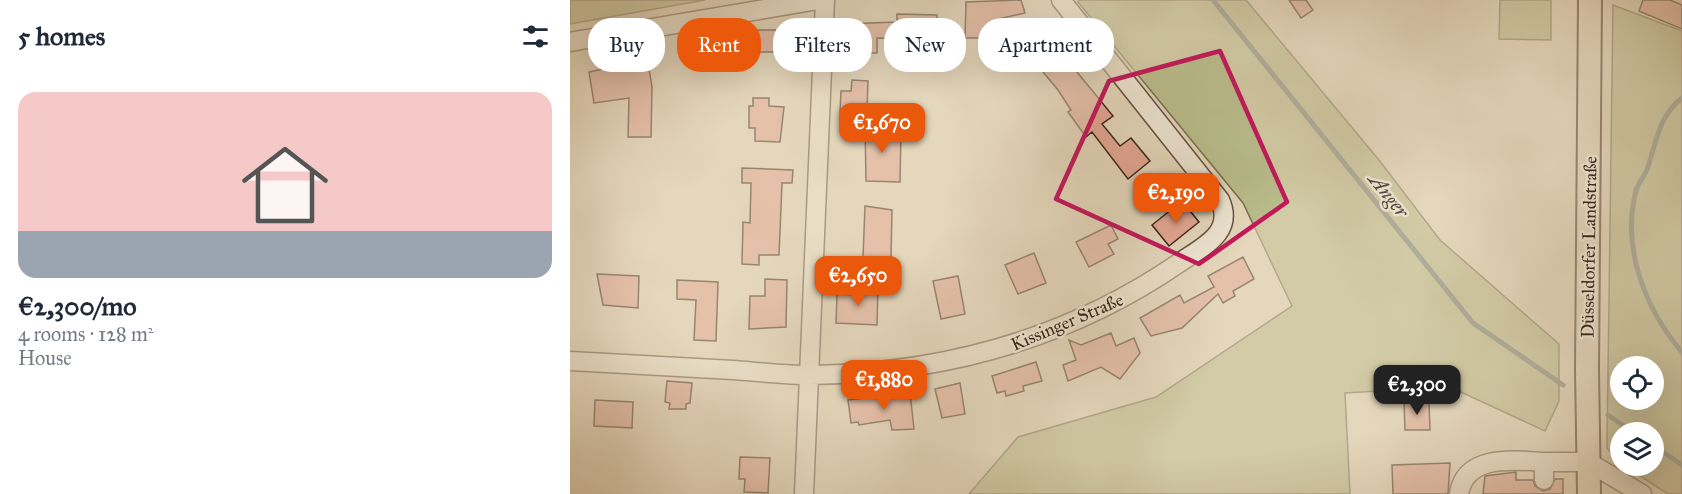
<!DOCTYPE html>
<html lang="en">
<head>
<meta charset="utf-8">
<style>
  :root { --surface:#fff; --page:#f2f2f3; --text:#1f2937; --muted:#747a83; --line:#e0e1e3; --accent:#ea580c }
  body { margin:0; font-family:"IM FELL Great Primer",serif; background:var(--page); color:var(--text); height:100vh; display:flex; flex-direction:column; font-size:22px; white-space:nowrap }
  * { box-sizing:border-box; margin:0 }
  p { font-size:20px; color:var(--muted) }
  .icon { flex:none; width:33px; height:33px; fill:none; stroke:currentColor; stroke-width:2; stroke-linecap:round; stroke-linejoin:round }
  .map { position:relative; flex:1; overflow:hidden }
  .drawer { display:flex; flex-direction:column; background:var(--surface); width:570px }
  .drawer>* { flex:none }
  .hud { position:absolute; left:18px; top:18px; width:570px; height:54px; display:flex; gap:12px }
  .buttons { position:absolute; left:1040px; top:356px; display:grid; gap:12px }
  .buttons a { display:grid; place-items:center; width:54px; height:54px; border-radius:50%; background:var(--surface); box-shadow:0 6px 24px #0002; font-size:30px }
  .price { position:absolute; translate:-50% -51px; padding:0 14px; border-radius:12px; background:var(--accent); color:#fff; font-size:20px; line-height:39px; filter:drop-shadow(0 2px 3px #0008) }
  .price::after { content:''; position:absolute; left:50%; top:36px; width:18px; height:14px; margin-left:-9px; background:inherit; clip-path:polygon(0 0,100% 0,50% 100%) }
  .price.on { background:#222; color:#fff }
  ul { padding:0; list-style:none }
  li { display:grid; align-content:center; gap:12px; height:318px; padding:0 18px }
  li+li { border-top:2px solid var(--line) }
  li span { display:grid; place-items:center; height:186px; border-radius:18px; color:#555 }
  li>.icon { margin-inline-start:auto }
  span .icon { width:108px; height:108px; fill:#fffc; stroke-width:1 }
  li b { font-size:26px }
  h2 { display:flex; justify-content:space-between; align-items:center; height:72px; padding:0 18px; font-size:26px }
  .tag { padding:0 21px; border-radius:24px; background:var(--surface); box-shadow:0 6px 24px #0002; font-size:21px; line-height:54px }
  .tag.on { background:var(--accent); color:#fff }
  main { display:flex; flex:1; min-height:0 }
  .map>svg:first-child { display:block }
</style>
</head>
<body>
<main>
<section class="drawer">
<h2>5 homes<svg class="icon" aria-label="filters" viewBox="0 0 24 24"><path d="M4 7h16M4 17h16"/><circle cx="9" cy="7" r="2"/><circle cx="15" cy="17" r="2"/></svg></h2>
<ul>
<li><span style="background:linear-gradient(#f6c9c9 75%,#9aa5b1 0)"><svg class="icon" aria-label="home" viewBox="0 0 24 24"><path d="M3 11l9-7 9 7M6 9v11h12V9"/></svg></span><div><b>€2,300/mo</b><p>4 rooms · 128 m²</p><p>House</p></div></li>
</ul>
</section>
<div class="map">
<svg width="1112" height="494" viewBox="0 0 1112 494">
  <rect width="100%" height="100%" fill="#e5d7bc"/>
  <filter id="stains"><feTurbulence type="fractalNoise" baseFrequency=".00333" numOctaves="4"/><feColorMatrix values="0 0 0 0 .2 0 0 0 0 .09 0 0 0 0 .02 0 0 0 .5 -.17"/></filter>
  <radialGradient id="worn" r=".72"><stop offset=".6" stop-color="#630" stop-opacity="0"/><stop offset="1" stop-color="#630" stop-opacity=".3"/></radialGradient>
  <path fill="#babd8d" stroke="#797052" stroke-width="1.5" fill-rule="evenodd" d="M0,0H135L0,24Z
    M509,0H676L809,160L870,240L989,344V401L975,431L880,387L775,393L780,494H399L448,437L586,397L722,306L673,203L508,2Z
    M930,0H981V40L929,39Z
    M1043,5L1112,31V494H1098L1053,465H1083V432H1050V463L1037,448ZM1050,366H1083V399H1050Z"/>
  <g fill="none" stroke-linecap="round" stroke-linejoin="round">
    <path stroke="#707d76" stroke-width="5" d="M643,0L903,323L993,385
      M1112,98C1090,114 1086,142 1078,167C1076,175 1068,182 1066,191C1051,247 1075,309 1112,352
      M1038,415L1063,432
      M1083,445L1112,465"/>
  </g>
  <path fill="#e4a694" stroke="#382418" stroke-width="1.5" d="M451,0L455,13L428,19V32H417V38H395L396,2Z
    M719,0H736L743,10L731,18Z
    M1073,0H1100L1112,5V29L1069,11Z
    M327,14L367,15L366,44L335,43V39L307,38V53H298L290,63L283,52H273V24L327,22Z
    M188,30H206V38L216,39V52H187Z
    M485,45L543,116L532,124L550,146L561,138L580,161L558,179L522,132L516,137L498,112L501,110L488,90L464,61Z
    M77,57L82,87L81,137H58L59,98L24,103L19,72L52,65V62Z
    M282,80L298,81L297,112L270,111L271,91H281Z
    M183,98H199V106L214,107L210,142L185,141V128H179V106H183Z
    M295,122H312L311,131L331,132L330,182L296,181Z
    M172,168L223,170L222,183H212L209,255H189V265L172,264L173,222L180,223L181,183H172Z
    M612,201L629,222L599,246L582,225Z
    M295,206L322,210L321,259L293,258Z
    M541,225L548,239L538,244L544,254L519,267L506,242Z
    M464,253L476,283L448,294L435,265Z
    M673,257L684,279L663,291L665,296L653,303L648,294L612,328L581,336L570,318L610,295L614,303L644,287L638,276Z
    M27,274L69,276L68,308L33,305Z
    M388,276L395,314L371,319L363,281Z
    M195,279L217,280L216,327L179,329L180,296H195Z
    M107,280L148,282L146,341L124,340L126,300L107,299Z
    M292,286L308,287L307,325L266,323L267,294L292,295Z
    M541,333L546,346L564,338L570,353L550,379L531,367L498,381L493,365L506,360L499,340L511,345Z
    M466,362L472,381L453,386L454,391L436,396L435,391L427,393L422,376Z
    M97,381L122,383L120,403L116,404V409H99L100,403L95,402Z
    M390,383L395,414L372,418L365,389Z
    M340,392L344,429L322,430L320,420L289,425L288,422L281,423L278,400Z
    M25,400L63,402L62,428L24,426Z
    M834,402H859L860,430H835Z
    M170,457L200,458L198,493L174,492L175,479H169Z
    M880,463L878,494H823L822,465Z
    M946,472V480H963L965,486L973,491L980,489L985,479H993V494H913L915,476Z"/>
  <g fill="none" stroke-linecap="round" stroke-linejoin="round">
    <defs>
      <path id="minor" d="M0,42L248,0
        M0,361C54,364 109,367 163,370C189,372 215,375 241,375C375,373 498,339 609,263C632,247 665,233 650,200L491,0
        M974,480V462H1018L1072,494
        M234,494L255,0
        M889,494C895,454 944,460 974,462"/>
      <path id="major" d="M1019,494L1017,369L1020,0"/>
    </defs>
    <use href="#minor" stroke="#635141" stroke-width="21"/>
    <use href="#major" stroke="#382418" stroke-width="26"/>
    <use href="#minor" stroke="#eee5d3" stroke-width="18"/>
    <use href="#major" stroke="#e5d7bc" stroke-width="22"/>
  </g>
  <path d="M0 0H1112V494H0ZM650,51L717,202L629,264L486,199L539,81Z" fill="#e5d7bc" fill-opacity=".55" fill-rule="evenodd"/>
  <path fill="none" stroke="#c2185b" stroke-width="4.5" stroke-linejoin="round" d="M650,51L717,202L629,264L486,199L539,81Z"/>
  <g text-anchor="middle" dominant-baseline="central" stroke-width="5" stroke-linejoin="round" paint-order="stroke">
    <g font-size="18" fill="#382418" stroke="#eee5d3">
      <text transform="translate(1019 247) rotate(-89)">Düsseldorfer Landstraße</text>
      <text transform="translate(497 322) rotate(-23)">Kissinger Straße</text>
    </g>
    <g font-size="20" font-style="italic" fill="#50493f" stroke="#eee5d3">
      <text transform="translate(819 195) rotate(51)">Anger</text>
    </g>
  </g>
  <rect width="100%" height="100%" filter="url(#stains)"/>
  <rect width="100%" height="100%" fill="url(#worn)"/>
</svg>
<div class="buttons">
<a><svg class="icon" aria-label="locate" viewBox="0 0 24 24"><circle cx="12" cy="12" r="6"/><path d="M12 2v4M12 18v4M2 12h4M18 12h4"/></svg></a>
<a><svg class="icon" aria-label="layers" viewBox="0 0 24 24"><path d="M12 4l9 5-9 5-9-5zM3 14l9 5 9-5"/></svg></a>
</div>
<b class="price" style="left:312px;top:154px">€1,670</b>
<b class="price" style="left:606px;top:224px">€2,190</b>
<b class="price" style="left:288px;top:307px">€2,650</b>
<b class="price" style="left:314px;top:411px">€1,880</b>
<b class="price on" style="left:847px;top:416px">€2,300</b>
<div class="hud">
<a class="tag">Buy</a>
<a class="tag on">Rent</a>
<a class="tag">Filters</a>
<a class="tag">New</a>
<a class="tag">Apartment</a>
</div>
</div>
</main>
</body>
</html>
